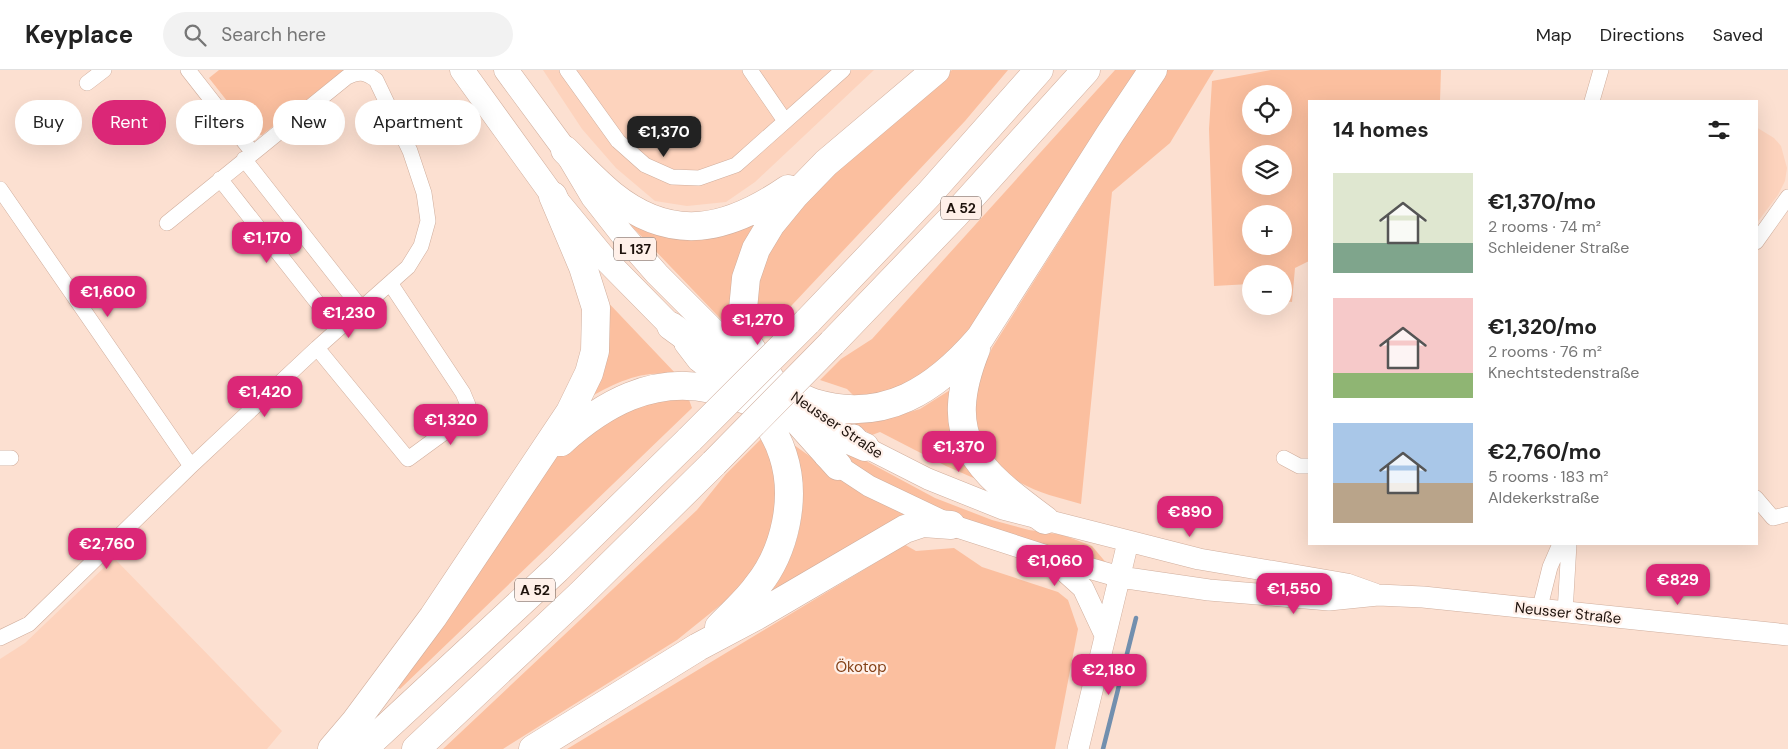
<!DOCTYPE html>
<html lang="en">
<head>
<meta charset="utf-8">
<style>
  :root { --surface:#fff; --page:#f2f2f2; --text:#222; --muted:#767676; --line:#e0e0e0; --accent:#db2777 }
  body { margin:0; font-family:"DM Sans",sans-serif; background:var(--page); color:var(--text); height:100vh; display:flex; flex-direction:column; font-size:19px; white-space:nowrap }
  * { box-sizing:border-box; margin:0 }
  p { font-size:16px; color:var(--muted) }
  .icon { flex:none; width:28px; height:28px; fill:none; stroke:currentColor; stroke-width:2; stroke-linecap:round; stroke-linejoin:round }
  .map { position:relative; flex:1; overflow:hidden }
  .side { position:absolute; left:1308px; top:30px; width:450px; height:445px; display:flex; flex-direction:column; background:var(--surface); border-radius:0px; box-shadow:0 5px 20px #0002 }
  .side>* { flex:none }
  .hud { position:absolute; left:15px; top:30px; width:475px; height:45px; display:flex; gap:10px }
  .buttons { position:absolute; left:1242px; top:15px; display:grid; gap:10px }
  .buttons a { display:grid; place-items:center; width:50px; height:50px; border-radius:50%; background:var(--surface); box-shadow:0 5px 20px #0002; font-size:25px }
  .price { position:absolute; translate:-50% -42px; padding:0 11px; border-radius:10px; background:var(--accent); color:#fff; font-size:16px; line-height:32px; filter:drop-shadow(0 1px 2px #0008) }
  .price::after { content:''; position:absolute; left:50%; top:30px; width:15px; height:11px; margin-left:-8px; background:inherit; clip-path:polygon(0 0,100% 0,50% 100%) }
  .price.selected { background:#222; color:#fff }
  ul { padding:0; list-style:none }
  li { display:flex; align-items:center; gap:15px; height:125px; padding:0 25px }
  li span { display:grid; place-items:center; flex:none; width:140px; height:100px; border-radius:0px; color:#555 }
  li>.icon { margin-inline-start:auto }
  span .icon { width:60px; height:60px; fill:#fffc; stroke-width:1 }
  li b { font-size:21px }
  h2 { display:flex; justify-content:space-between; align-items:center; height:60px; padding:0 25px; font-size:21px }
  .chip { padding:0 18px; border-radius:22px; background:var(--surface); box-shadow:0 5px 20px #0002; font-size:18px; line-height:45px }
  .chip.selected { background:var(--accent); color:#fff }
  header { display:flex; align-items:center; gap:30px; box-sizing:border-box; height:70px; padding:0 25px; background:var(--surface); border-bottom:1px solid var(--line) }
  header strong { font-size:24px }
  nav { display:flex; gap:28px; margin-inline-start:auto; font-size:18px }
  .search { width:350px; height:45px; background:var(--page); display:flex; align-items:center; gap:12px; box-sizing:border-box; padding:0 18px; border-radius:28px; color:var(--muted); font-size:19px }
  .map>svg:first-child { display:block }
</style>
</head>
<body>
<header>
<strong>Keyplace</strong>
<div class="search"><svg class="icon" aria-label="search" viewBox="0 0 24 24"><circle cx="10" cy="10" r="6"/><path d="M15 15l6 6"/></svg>Search here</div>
<nav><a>Map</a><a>Directions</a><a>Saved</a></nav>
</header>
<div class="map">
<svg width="1788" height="679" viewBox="0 0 1788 679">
  <rect width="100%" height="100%" fill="#fce0d1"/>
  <path fill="#fdd3bd" d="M543,0H874L755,112L726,132L687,136L655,131L616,98L582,59Z
    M1756,57L1774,68L1781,76L1787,98L1785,111L1778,125L1756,154Z
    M114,488L282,661L267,679H0V589L25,573Z"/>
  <path fill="#fbbf9f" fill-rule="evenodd" d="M219,0H345L262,65L253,64L209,8Z
    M952,0H1008L965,51L761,268L751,260L753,210L805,125Z
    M1115,0H1137L974,259L951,287L886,324L856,328L847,319L820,310L841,289L872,269Z
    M1167,0H1214L1170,73L1112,122L1081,434C1060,428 1038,423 1019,412C986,394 967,355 976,317C979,304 987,290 992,278Z
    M1271,0H1441L1440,31H1309V191L1295,198L1292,232L1284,231V204H1251V216L1250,214L1214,216L1209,59L1212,11ZM1251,24H1284V56H1251ZM1251,84H1284V116H1251ZM1251,144H1284V176H1251Z
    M621,145L759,152L739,268Z
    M601,225L677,305C642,299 615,313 585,330Z
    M958,315L985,413L946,396L880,362L872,365L850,351L896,346L920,339Z
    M688,327L692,338L400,619L398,618L545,398L586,359L633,333Z
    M764,366L777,405L773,462L744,516L677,570L503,679H443L697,440L726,404Z
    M787,370L853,417L911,446L757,541C785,506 802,473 803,426L797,422Z
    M842,378L935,428L992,450L1029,460L1063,465L1092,476L1108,495L978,457L864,405L834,380Z
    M900,472L916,481L954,478L982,497L1058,522L1068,530L1078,559L1055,679H567L885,487L884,481Z"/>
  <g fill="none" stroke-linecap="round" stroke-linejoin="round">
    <path stroke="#728fae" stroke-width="4.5" d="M1103,679L1136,548"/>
    <defs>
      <path id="street" d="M188,0L253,83
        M567,0L618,71L645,95L672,107L699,108L736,95L843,0
        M750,0L785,51
        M87,13L104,0
        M1592,31L1601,0
        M244,89L361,238
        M220,109L338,259
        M0,119L191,396
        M1756,172L1788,127
        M317,278L408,389L460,351L465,345L468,335L463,323L390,213
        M0,388H11
        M1284,388L1299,396H1309
        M1756,428L1773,448L1788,444
        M1539,541L1550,497L1560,474
        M1565,543L1569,474
        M0,568L29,554L191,396L317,278L408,197L421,176L428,151L424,123L410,81L376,10C365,2 359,1 347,7L167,153"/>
      <path id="secondary" d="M720,267L757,299
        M685,274L698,291L740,323
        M854,365L865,377L928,409L1003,439L1199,489L1347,514L1375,524
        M825,387L869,416L951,455L1050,487L1120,507L1209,520L1329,530L1378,525L1423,527L1788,565
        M1053,491L1083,518L1105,565
        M1078,679L1128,472"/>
      <path id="primary" d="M462,0L553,126L606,190L671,256
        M506,0L565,80L593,127L622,164L657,204L720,267"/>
      <path id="highway" d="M565,80C580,95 595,111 612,125C673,174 728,160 788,119
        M807,252L929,124L1039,0
        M671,256C684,265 697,276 712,284C728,292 746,300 763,308C780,316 797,327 814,333C885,354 936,319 980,268L1110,64L1153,0
        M832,273L954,146L1086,0
        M976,279C940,369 976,399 1045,450
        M561,372C603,334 652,306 712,319C730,323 745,330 762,336C797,348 831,362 865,377
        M838,396L795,348L747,272L743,239L746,208L756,179L771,154L794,126L826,93L936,0
        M719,557C732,543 747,531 758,515C785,481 797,428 783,385C779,372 772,359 764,348C760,342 754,336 751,330
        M332,679L355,652L433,547L570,342L589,303L595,281L596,238L583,197L553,126
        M363,679L557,499L690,369
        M416,679L580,525L714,393
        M533,679L698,577L758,545L905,459L923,453L951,455"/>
    </defs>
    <use href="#street" stroke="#d0ae9d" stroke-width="16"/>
    <use href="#secondary" stroke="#d0ae9d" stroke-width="22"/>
    <use href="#primary" stroke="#d0ae9d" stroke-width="25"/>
    <use href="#highway" stroke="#d0ae9d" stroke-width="29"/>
    <use href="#street" stroke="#fff" stroke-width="15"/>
    <use href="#secondary" stroke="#fff" stroke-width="21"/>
    <use href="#primary" stroke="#fff" stroke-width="24"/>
    <use href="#highway" stroke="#fff" stroke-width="28"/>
    <defs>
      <path id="highway-bridge" d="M690,369L807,252
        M714,393L832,273"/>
    </defs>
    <use href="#highway-bridge" stroke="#d0ae9d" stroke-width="29" stroke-linecap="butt"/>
    <use href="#highway-bridge" stroke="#fff" stroke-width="28"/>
  </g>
  <g text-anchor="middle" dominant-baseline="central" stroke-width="4.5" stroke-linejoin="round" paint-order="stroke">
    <g fill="#fff0e9" stroke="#62554e" stroke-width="1">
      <rect x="941" y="126.5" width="40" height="23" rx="4"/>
      <rect x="614" y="167.5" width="42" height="23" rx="4"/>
      <rect x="515" y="508.5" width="40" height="23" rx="4"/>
    </g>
    <g font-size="14" font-weight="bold" fill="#1e120c">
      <text x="961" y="138">A 52</text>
      <text x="635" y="179">L 137</text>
      <text x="535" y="520">A 52</text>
    </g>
    <g font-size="15" fill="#1e120c" stroke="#fff0e9">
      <text transform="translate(837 355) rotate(34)">Neusser Straße</text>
      <text transform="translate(1568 543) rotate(6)">Neusser Straße</text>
    </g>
    <g font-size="15" fill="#844116" stroke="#fff0e9">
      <text x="861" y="597">Ökotop</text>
    </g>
  </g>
</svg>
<div class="buttons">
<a><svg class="icon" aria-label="locate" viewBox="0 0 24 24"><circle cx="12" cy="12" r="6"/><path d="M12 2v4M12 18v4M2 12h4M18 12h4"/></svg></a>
<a><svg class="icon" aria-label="layers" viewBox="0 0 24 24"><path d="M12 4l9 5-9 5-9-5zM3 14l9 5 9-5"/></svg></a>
<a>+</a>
<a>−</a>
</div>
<b class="price selected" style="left:664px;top:88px">€1,370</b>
<b class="price" style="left:267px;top:194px">€1,170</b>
<b class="price" style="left:108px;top:248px">€1,600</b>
<b class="price" style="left:349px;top:269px">€1,230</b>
<b class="price" style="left:758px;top:276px">€1,270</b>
<b class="price" style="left:265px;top:348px">€1,420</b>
<b class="price" style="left:451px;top:376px">€1,320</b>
<b class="price" style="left:959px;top:403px">€1,370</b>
<b class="price" style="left:1190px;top:468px">€890</b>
<b class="price" style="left:107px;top:500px">€2,760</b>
<b class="price" style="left:1055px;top:517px">€1,060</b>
<b class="price" style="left:1678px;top:536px">€829</b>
<b class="price" style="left:1294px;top:545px">€1,550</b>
<b class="price" style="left:1109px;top:626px">€2,180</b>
<div class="hud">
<a class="chip">Buy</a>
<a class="chip selected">Rent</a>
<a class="chip">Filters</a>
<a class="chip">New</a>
<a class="chip">Apartment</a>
</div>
<section class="side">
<h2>14 homes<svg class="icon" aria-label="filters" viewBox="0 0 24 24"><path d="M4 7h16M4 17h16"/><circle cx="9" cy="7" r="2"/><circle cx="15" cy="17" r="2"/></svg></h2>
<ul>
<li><span style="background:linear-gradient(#dfe7d0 70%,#7fa58c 0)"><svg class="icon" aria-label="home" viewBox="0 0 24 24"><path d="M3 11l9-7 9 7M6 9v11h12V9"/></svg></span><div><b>€1,370/mo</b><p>2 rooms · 74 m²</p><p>Schleidener Straße</p></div></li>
<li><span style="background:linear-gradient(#f6c9c9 75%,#8fb573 0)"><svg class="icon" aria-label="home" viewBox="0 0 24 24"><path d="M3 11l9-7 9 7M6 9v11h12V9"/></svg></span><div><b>€1,320/mo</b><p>2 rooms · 76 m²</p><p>Knechtstedenstraße</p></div></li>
<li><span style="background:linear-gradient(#a9c7e8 60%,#b9a48a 0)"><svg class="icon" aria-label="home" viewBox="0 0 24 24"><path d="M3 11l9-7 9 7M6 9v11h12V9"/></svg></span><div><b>€2,760/mo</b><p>5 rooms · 183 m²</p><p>Aldekerkstraße</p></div></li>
</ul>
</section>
</div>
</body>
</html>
